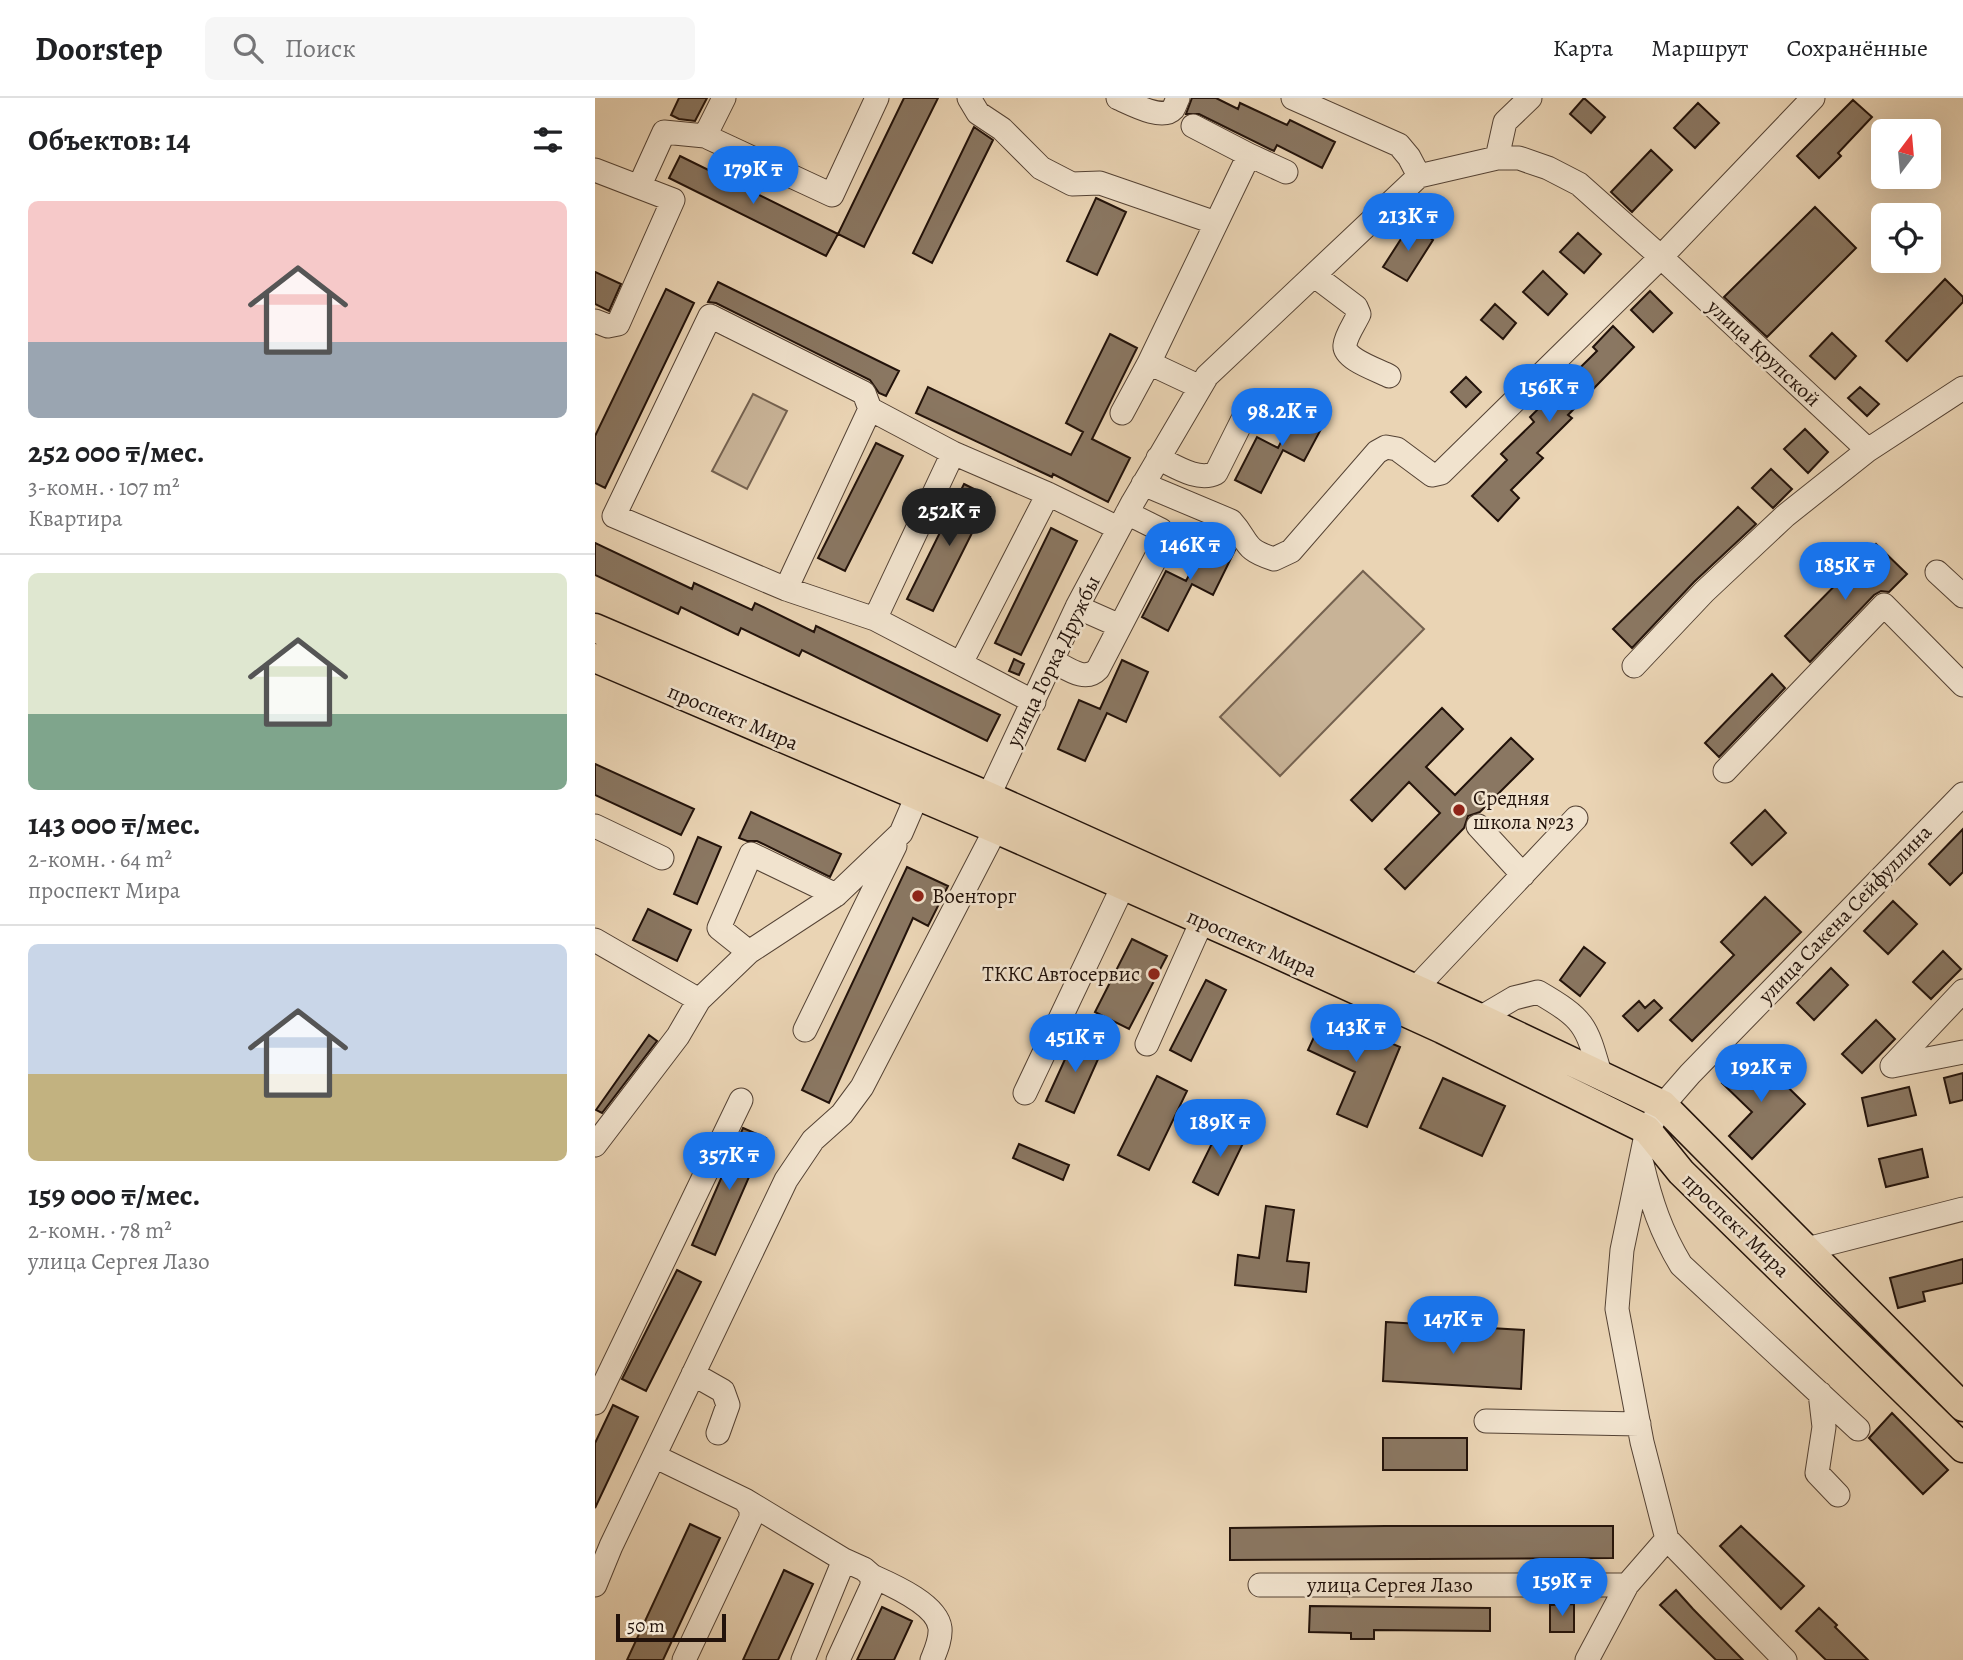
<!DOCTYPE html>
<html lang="ru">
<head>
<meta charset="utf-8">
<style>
  :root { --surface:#fff; --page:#f6f6f6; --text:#202124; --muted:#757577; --line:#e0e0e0; --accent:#1a73e8 }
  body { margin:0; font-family:Alegreya,serif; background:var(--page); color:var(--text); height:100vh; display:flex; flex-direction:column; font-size:26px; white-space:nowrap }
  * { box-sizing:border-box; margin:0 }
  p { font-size:23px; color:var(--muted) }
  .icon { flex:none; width:38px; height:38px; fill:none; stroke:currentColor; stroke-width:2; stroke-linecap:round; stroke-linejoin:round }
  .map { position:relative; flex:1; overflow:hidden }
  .drawer { display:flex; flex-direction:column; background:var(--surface); width:595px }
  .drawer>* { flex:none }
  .needle { width:46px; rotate:16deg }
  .tools { position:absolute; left:1276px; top:21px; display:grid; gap:14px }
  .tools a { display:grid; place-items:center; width:70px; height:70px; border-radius:10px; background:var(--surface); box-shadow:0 7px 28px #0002; font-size:35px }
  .scale { position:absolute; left:21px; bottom:18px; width:110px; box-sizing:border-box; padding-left:7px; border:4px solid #22120a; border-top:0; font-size:19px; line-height:24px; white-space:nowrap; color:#22120a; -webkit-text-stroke:5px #f1e3ce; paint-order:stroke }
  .price { position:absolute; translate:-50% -60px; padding:0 16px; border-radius:24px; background:var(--accent); color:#fff; font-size:23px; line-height:46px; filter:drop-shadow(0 2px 4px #0008) }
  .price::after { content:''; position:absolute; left:50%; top:42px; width:21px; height:16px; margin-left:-10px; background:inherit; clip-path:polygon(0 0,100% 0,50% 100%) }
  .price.active { background:#222; color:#fff }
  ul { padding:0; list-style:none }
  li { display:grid; align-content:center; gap:14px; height:371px; padding:0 28px }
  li+li { border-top:2px solid var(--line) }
  li span { display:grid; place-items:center; height:217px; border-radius:10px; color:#555 }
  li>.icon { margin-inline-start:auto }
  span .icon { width:126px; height:126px; fill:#fffc; stroke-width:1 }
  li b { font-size:30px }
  h2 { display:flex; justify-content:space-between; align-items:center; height:84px; padding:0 28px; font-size:30px }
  header { display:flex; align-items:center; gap:42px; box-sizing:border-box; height:98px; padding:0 35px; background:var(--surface); border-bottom:2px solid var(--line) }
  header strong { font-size:33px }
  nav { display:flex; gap:38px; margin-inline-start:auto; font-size:24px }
  .search { width:490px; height:63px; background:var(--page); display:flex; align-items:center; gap:18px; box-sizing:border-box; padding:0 24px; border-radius:10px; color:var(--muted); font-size:26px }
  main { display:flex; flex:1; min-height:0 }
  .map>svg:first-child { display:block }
</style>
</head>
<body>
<header>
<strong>Doorstep</strong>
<div class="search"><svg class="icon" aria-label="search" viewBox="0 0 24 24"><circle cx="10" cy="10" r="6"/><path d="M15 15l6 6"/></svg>Поиск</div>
<nav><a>Карта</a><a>Маршрут</a><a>Сохранённые</a></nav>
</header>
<main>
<section class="drawer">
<h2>Объектов: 14<svg class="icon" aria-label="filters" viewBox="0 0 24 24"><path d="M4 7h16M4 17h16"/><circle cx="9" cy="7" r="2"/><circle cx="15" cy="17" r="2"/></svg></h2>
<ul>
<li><span style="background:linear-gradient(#f6c9c9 65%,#9aa5b1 0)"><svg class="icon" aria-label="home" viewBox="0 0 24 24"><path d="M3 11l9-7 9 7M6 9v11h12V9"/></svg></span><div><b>252 000 ₸/мес.</b><p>3-комн. · 107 m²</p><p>Квартира</p></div></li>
<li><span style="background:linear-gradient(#dfe7d0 65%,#7fa58c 0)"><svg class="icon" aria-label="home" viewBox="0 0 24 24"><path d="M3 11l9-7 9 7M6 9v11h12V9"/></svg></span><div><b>143 000 ₸/мес.</b><p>2-комн. · 64 m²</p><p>проспект Мира</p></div></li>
<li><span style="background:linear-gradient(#c9d6e8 60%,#c2b280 0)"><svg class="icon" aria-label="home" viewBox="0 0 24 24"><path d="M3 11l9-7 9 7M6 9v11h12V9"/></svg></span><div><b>159 000 ₸/мес.</b><p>2-комн. · 78 m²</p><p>улица Сергея Лазо</p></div></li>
</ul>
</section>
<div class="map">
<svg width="1368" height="1562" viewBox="0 0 1368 1562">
  <rect width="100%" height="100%" fill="#ead4b4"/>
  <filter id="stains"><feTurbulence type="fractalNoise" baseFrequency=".00286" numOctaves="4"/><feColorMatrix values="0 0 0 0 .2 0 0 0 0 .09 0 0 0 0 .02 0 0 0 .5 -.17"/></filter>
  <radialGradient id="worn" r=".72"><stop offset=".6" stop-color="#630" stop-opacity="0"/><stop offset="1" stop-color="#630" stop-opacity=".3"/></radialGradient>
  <path fill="#c8b397" stroke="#756250" stroke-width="2" d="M158,296L192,313L152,391L117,373Z
    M768,473L829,531L685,678L625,619Z"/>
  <path fill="#8a7762" stroke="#22120a" stroke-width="2" d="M84,0H112L100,23L84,21L76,17Z
    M309,0H343L269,149L243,136Z
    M597,0H621L643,11L645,5L692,27L695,22L740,44L727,70L682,47L679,53L604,16H591Z
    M989,0L1010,19L996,35L975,16Z
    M1258,2L1277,19L1243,55L1246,58L1224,80L1202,58Z
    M1103,5L1124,25L1100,50L1079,30Z
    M379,29L398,42L337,165L318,155Z
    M1056,52L1077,72L1037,114L1016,94Z
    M85,58L243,136L231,158L74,80Z
    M501,100L531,114L502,177L472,163Z
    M1220,109L1261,150L1172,239L1129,199Z
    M815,127L838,142L812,183L788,169Z
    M983,135L1006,156L989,175L965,154Z
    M948,173L972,196L953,217L928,194Z
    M0,174L26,186L14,213L0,206Z
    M1350,181L1368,199V204L1312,263L1291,243Z
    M123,184L304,273L291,298L284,295L275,282L121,205L113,204Z
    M71,191L99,205L10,390L0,385V338Z
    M1055,193L1077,215L1058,234L1036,212Z
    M900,206L921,225L908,241L886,222Z
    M1018,228L1039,249L973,317L977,320L942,355L948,360L916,392L924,400L903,423L877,398L912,362L906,356L939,324L935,319L1002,253L998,249Z
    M1237,235L1261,258L1240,281L1215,258Z
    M515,236L542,250L497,341L535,360L513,404L458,376L457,379L321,315L333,289L476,357L488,334L471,325Z
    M871,279L886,294L871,309L856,294Z
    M1265,289L1284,306L1272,318L1253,300Z
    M706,304L733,318L709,363L688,352L666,395L640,382L662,339L683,350Z
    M1210,331L1233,354L1213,375L1189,351Z
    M281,345L308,358L250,473L223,460Z
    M1176,371L1197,391L1178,410L1157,390Z
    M369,386L395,399L338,513L312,501Z
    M1143,409L1161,426L1099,484L1037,550L1018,531Z
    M456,430L482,443L426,557L400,545Z
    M616,435L635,445L640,452L618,497L597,486L573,533L547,519L571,473L591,483Z
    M0,445L97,491L99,485L157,512L160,505L219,534L221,528L405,617L392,643L207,552L204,558L146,530L143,537L86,509L83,516L0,477Z
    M1281,446L1312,476L1294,494L1286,493L1279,497L1215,564L1190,538Z
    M419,561L429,566L424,577L414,573Z
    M527,562L553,574L531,624L512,615L490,663L463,651L484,602L505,611Z
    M1177,576L1190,590L1124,659L1110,645Z
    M847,610L868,631L831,669L860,697L916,640L938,661L885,714L873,718L869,730L810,791L790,771L845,715L814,684L777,723L756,702Z
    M0,666L99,711L86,737L0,697Z
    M1170,712L1191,735L1157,767L1136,745Z
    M156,714L246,756L235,779L162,743H152L144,740Z
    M1368,731V774L1355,787L1334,766Z
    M103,739L126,749L102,806L79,796Z
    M312,769L353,788L333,828L318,820L234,1005L207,992Z
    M1170,799L1206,834L1097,943L1075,922L1139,857L1126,844Z
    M1298,803L1322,826L1293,856L1269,833Z
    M53,811L96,832L82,863L38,842Z
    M537,841L572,858L534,931L500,914Z
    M989,849L1010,865L985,898L965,882Z
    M1348,853L1366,871L1336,901L1318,884Z
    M1236,870L1253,887L1219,922L1202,905Z
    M611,882L631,892L596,963L575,952Z
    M1059,902L1067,910L1043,933L1028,918L1044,903L1050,910Z
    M731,913L764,928L763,931L805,949L772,1029L742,1016L760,974L713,952Z
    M1281,922L1300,941L1267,975L1247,956Z
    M54,937L62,943L7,1015L1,1012Z
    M481,937L508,950L479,1015L451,1003Z
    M1157,954L1210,1006L1157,1061L1134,1038L1157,1014L1127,985Z
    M1368,975V1002L1355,1005L1349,980Z
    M562,978L592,993L554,1072L523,1057Z
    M848,980L910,1008L887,1058L825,1030Z
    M1314,989L1321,1017L1273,1028L1267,1000Z
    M627,1025L652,1037L623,1097L598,1084Z
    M148,1030L171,1040L120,1157L97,1147Z
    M424,1046L474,1067L468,1082L418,1060Z
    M1327,1051L1333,1079L1291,1089L1284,1061Z
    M671,1108L699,1112L692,1163L714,1165L711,1194L640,1187L643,1157L664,1160Z
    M1368,1161V1185L1328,1194L1330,1203L1303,1210L1295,1180Z
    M82,1172L106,1184L51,1293L27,1281Z
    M791,1224L929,1232L926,1291L788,1283Z
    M18,1307L43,1319L0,1410V1345Z
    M1297,1315L1353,1372L1328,1396L1274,1340Z
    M788,1340H872V1372H788Z
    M95,1426L125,1440L68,1562H32Z
    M790,1428H1018V1460L635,1462V1430Z
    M1146,1428L1209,1488L1186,1511L1125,1448Z
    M189,1472L218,1486L183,1562H148Z
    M1081,1492L1098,1511L1148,1562H1121L1065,1507Z
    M979,1506V1534H955V1507Z
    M715,1508L895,1510V1533L779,1532V1541H756V1535L714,1534Z
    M287,1509L317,1523L299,1562H262Z
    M1224,1510L1242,1527L1240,1529L1273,1562H1231L1201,1533Z"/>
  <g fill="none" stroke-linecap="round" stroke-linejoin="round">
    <defs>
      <path id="minor" d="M374,0L383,15L407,31L446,70L477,86L505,85L621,125
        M523,0C535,5 567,23 578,11C580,8 581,4 583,0
        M698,0L804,47L814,59L824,78
        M110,38L129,0
        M654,57L691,74
        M902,60L910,24L935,0
        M0,72L78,102L23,226L13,228L0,223
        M44,89L69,34L110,38L237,97L282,0
        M720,178L761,209L764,216C760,225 751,237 750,247C748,261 783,272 794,278
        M554,265L654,57L598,28
        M527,315L554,265L605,289
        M563,360C580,368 603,384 621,375L653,311
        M548,386L636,423C655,444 647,451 679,461L696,453L782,354L791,349L802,351L837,377L846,375L1066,159L1218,0
        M1342,474L1368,498
        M191,491L275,311
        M482,509L525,528
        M280,521L358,355
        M458,563C472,570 490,585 503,571L570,442V437L566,432L532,415
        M366,565L453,396
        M1039,568L1109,494L1190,418L1273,352L1368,290
        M439,604L280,521L191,491L19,418L115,218L269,295L275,311L358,355L453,396L523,430
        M1130,673L1289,507L1368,587
        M387,712L482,509L538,404L612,278L824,78L902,60H924L953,70L984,86L1066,159L1273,352
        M0,728L67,760
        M883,728L928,777
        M0,842L104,902
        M154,854L124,830L156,756L241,797
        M820,891L981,720
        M885,920L919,900L943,894C991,922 991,927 1006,979
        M210,932L300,748
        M552,946L607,823
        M1297,968L1368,893
        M1297,968L1368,954
        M430,995L528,788
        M0,1047L83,938L104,902L154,854L241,797L306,735L322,698
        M1047,1066C1056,1104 1066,1134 1086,1167L1263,1331
        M1212,1151L1368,1111
        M98,1276L128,1293L133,1307L123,1335
        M1225,1295L1229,1329L1222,1375L1243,1397
        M0,1305L146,1002
        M891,1323L1044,1326
        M59,1358L150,1402L156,1411V1420L89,1562
        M150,1402L249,1462L208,1562
        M1072,1441L1047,1344L1022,1211L1027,1152L1052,1032L1068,1007L1095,976L1368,696
        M277,1478C297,1487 342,1506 345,1530C346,1541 341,1552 337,1562
        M0,1487L16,1448L191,1082L218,1042L247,1016L267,989L408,717
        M665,1487H1032L1072,1441L1190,1562
        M243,1562L277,1488V1478L269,1471L249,1462
        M992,1562L1032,1487"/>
      <path id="major" d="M0,530L393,698L885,920L1068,1007L1368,1309
        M0,560L401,731L656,844L847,931L1052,1032L1086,1074L1368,1350"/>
    </defs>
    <use href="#minor" stroke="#544234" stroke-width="25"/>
    <use href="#major" stroke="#22120a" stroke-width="31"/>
    <use href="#minor" stroke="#f1e3ce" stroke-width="23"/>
    <use href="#major" stroke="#ead4b4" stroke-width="28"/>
  </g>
  <g fill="#8f2418" stroke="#f1e3ce" stroke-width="2.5">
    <circle cx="864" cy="712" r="7"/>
    <circle cx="323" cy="798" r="7"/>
    <circle cx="559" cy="876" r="7"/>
  </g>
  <g text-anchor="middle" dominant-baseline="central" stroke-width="5" stroke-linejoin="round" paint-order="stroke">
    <g font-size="21" fill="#22120a" stroke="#f1e3ce">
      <text transform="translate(1169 255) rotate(43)">улица Крупской</text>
      <text transform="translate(458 563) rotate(-64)">улица Горка Дружбы</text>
      <text transform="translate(138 619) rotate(23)">проспект Мира</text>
      <text transform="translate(1250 816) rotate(-46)">улица Сакена Сейфуллина</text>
      <text transform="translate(657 845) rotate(24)">проспект Мира</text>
      <text transform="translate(1141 1127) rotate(44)">проспект Мира</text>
      <text x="795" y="1487">улица Сергея Лазо</text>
    </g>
    <g font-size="21" fill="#22120a" stroke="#f1e3ce" text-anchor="start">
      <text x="878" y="700">Средняя<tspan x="878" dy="24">школа №23</tspan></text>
      <text x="337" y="798">Военторг</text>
      <text x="545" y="876" text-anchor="end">ТККС Автосервис</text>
    </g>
  </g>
  <rect width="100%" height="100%" filter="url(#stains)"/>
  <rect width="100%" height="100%" fill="url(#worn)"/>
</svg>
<div class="tools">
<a><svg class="needle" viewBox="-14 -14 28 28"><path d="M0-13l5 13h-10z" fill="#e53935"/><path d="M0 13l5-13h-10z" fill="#757577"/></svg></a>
<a><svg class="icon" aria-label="locate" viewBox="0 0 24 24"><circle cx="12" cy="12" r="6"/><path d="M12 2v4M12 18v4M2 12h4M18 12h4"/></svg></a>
</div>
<div class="scale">50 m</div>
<b class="price" style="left:158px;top:108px">179K ₸</b>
<b class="price" style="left:813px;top:155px">213K ₸</b>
<b class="price" style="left:954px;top:326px">156K ₸</b>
<b class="price" style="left:687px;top:350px">98.2K ₸</b>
<b class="price active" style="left:354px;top:450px">252K ₸</b>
<b class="price" style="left:595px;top:484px">146K ₸</b>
<b class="price" style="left:1250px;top:504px">185K ₸</b>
<b class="price" style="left:761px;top:966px">143K ₸</b>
<b class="price" style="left:480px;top:976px">451K ₸</b>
<b class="price" style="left:1166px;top:1006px">192K ₸</b>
<b class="price" style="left:625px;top:1061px">189K ₸</b>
<b class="price" style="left:134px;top:1094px">357K ₸</b>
<b class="price" style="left:858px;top:1258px">147K ₸</b>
<b class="price" style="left:967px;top:1520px">159K ₸</b>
</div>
</main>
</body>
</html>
